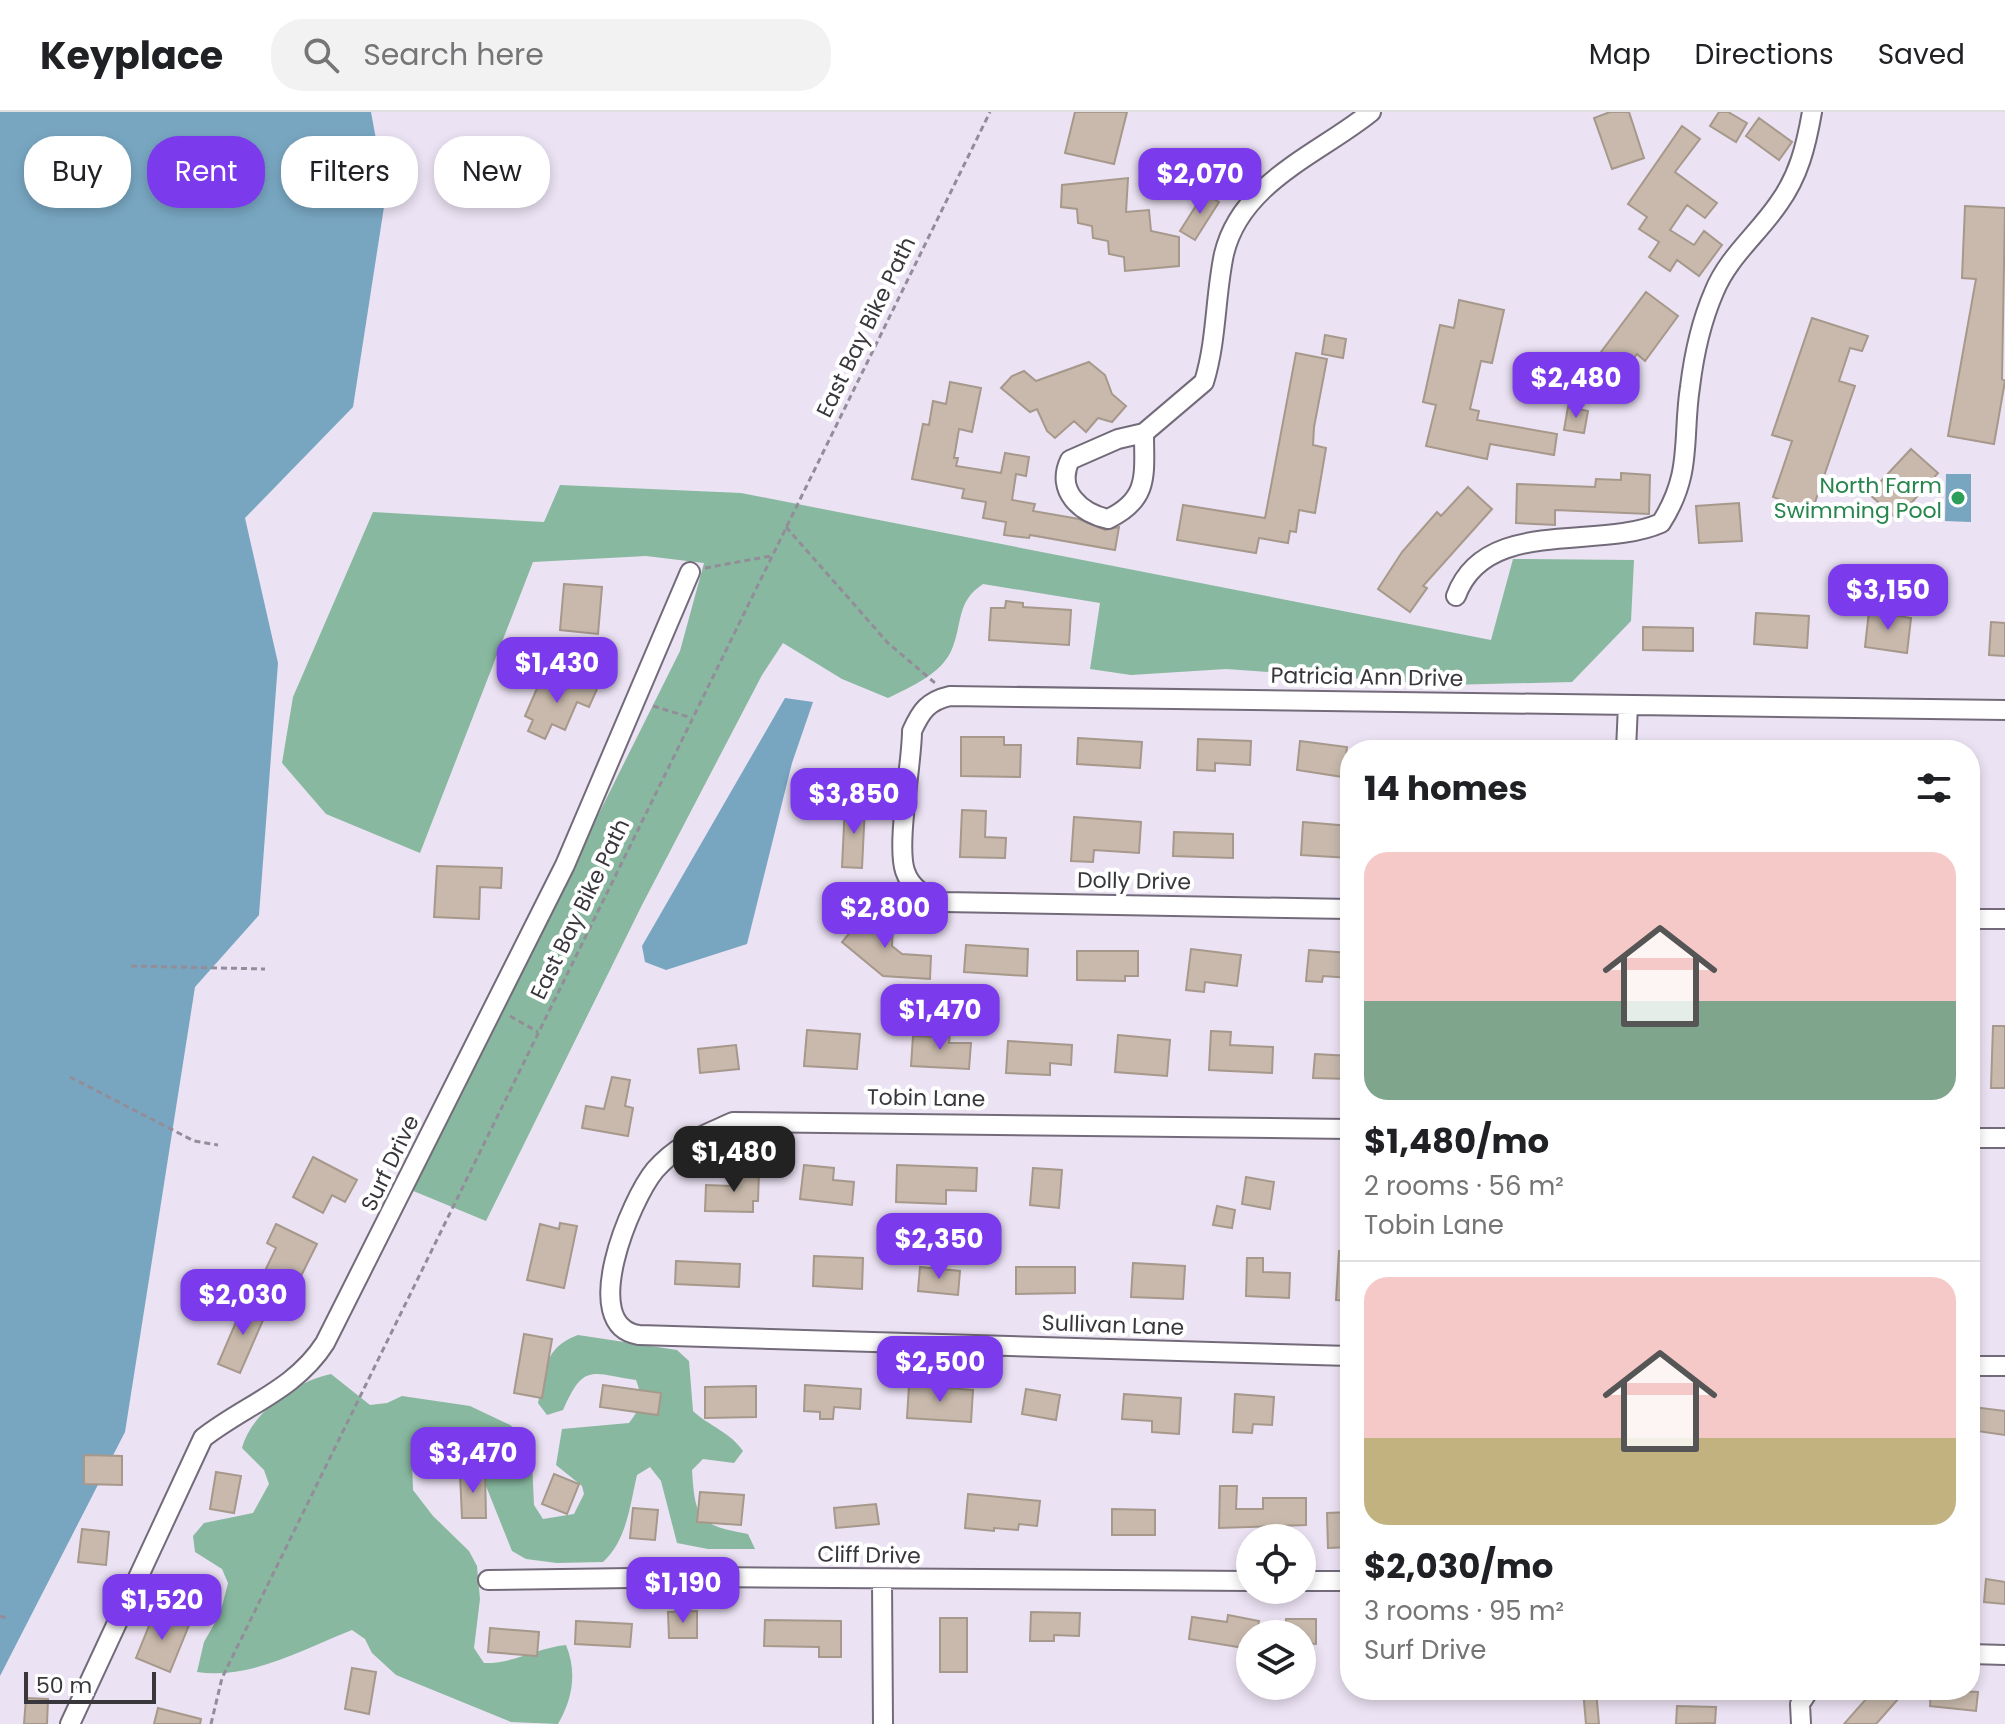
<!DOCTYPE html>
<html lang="en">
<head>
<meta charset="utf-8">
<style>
  :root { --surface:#fff; --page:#f2f2f2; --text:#202124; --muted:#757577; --line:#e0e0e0; --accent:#7c3aed }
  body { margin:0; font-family:Poppins,sans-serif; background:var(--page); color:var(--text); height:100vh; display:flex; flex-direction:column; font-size:30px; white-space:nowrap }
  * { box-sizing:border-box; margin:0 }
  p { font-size:26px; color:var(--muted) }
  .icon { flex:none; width:44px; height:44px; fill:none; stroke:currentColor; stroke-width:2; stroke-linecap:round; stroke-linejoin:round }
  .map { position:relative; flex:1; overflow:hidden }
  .side { position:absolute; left:1340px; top:628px; width:640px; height:960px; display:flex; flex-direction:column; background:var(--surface); border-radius:32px; box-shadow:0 4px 12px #0003 }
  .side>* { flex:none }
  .top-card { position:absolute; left:24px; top:24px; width:760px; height:72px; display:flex; gap:16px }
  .controls { position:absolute; left:1236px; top:1412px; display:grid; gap:16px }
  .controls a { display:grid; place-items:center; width:80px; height:80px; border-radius:50%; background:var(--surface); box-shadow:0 4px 12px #0003; font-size:40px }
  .scale { position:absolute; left:24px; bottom:20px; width:132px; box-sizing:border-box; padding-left:8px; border:4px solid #39363c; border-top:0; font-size:22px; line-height:28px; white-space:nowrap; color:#39363c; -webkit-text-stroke:6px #fff; paint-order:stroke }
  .price { position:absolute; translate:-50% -68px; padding:0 18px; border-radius:16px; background:var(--accent); color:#fff; font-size:26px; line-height:52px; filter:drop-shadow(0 2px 4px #0008) }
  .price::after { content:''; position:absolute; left:50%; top:48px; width:24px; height:18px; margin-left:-12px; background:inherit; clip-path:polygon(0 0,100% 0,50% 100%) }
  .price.active { background:#222; color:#fff }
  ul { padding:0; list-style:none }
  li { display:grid; align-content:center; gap:16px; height:424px; padding:0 24px }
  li+li { border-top:2px solid var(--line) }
  li span { display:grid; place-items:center; height:248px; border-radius:24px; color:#555 }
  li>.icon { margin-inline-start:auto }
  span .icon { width:144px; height:144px; fill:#fffc; stroke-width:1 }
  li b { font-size:34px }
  h2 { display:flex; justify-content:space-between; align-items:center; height:96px; padding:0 24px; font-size:34px }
  .tag { padding:0 28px; border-radius:32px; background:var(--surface); box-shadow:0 4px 12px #0003; font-size:28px; line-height:72px }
  .tag.active { background:var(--accent); color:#fff }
  header { display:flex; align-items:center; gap:48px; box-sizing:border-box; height:112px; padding:0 40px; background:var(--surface); border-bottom:2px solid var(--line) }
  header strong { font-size:38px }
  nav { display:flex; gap:44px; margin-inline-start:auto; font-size:28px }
  .search { width:560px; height:72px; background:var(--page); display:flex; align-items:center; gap:20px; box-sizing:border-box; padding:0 28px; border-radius:32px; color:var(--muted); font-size:30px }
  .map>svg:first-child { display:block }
</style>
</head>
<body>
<header>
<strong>Keyplace</strong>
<div class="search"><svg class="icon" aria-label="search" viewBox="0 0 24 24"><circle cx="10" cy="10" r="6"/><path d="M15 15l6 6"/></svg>Search here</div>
<nav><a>Map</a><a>Directions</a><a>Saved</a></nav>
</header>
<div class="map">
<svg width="2005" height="1612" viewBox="0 0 2005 1612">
  <rect width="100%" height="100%" fill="#ebe2f3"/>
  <path fill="#88b89f" d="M560,373L741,381L1491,528L1513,447L1634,448L1631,509L1572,570L1446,573L1226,557L1131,563L1090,557L1100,491L983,472C956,490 963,510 952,537C942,562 910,575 888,586L842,567L783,531L762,563L642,793L486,1109L411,1078L680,539L704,451L646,444L533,450L420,741L326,702L282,651L293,585L373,400L544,410Z
    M578,1223L677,1238L689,1249L693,1299C709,1314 730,1320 743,1339L734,1351L703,1347L692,1358C695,1408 699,1413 748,1422L755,1437H708L677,1431L661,1369L650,1355L637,1363C630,1393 627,1428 603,1450L557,1451L526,1447L512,1439L482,1364L470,1352L424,1336L412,1347L413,1378L433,1404L469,1439L477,1454L480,1487L474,1536L484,1551C513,1552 537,1536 566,1533C577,1560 573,1586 558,1612L511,1610L396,1563L372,1541L365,1527L352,1518C304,1537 250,1568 197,1560L204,1530L220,1502L228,1471L222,1457L195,1440L193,1424L204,1411L253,1401L269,1372L264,1358L242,1336C251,1301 296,1269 331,1262L370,1293L387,1291L402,1284L470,1294L510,1313L531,1328L534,1393L543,1407L574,1402L584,1382L582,1374L556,1353L562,1317L629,1311C641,1296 643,1286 636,1268C590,1261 584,1251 563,1298L547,1303L538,1291C546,1258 543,1236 578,1223Z"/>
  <path fill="#78a6c1" d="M0,0H371L386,82L353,295L245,406L278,551L259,803L195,875L125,1320L0,1564Z
    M1946,362H1971V410L1945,409Z
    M785,586L813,590L792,651L747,832L666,858L645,850L642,834Z"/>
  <path fill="#c8b9ac" stroke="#a6988b" stroke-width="2" d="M1075,0H1127L1114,52L1065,41Z
    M1610,0H1629L1644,46L1612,57L1594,6Z
    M1719,0H1728L1747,11L1736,30L1710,14Z
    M1759,6L1792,30L1779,48L1746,24Z
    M1682,14L1700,27L1675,60L1717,91L1705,106L1687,93L1670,118L1694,133L1704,119L1722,133L1699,164L1677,148L1670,159L1649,145L1659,130L1639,117L1647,105L1628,92Z
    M1128,66L1126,100L1149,98L1151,119L1179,125V154L1125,159L1124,145L1109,142L1108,129L1093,126L1092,114L1078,111L1077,97L1061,95L1062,73Z
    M1204,81L1219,90L1195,128L1180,119Z
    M1965,94L2005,96L2002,267L2005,269L1994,332L1948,324L1976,167L1962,166Z
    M1646,180L1678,204L1645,249L1637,242L1622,262L1598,244Z
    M1459,188L1504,198L1492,251L1481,249L1470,297L1479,299L1477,308L1557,322L1554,343L1490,332L1487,347L1426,334L1436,293L1423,290L1440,213L1454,216Z
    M1812,206L1868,224L1862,239L1850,236L1839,269L1855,274L1812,399L1773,385L1792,329L1772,323Z
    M1325,223L1346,227L1343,246L1322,242Z
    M1296,241L1327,247L1314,315L1313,333L1326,336L1315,401L1299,398L1296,420L1290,419L1288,431L1259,426L1256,441L1177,428L1183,393L1265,406Z
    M1089,250L1105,263L1112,282L1126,294L1112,310L1098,306L1086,320L1074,309L1055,326L1047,319L1037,297L1030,300L1001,276L1012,264L1024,259L1036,269Z
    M950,270L981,276L972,320L959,317L954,346H958L956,354L1001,361L1005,341L1029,345L1026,364L1016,362L1012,388L1035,392L1033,399L1079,407L1105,418L1119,415L1115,438L1030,423L1029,426L1004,423L1006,410L983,406L986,390L962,386L964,377L912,367L923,312L929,313L933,289L946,292Z
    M1568,295L1588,299L1584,321L1564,318Z
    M1911,337L1938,361L1897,407L1869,382Z
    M1621,361L1650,363L1649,402L1555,398V413L1516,411L1517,372L1595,375L1596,367L1621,368Z
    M1468,375L1492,397L1423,474L1427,476L1410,500L1378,477L1402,440L1437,400L1441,404Z
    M1739,391L1742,429L1699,431L1696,394Z
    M564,472L602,475L598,522L560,518Z
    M1006,489L1023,491V495L1071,498L1069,533L989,528L991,496H1005Z
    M1869,499L1911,506L1907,541L1865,535Z
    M1756,501L1809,504L1807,536L1754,532Z
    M1991,510L2005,511V544L1989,543Z
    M1643,515L1693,516V539L1643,538Z
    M572,565L597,577L589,595L577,590L565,618L552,612L545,627L528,619L533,608L525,604L541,567L566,577Z
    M961,625H1004V633H1021L1020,665L961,664Z
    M1078,626L1142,630L1140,656L1077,652Z
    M1198,627L1251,629L1250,653L1215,651V659L1197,658Z
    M1300,629L1347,635L1343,665L1297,658Z
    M845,693L865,694L862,756L842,755Z
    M962,698L986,699L985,725L1006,726L1005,746L960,745Z
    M1074,705L1141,710L1139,741L1094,738L1093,750L1071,749Z
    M1303,710L1350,714L1349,746L1301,743Z
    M1174,720L1233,722V746L1173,744Z
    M437,754L502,756L501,776L480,775L479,807L434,805Z
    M867,800L883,805L893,814L892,834L902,842L931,844L930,867L883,864L842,830Z
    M966,833L1028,837L1027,864L964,860Z
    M1191,837L1241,843L1237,874L1205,870L1204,880L1186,878Z
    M1309,838L1350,841V866L1323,864L1322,870L1306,869Z
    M1077,839H1138V864H1125V869L1077,868Z
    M1993,914H2005V976H1991Z
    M807,918L860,922L857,957L804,954Z
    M933,919L950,920L949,931H971L969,957L911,954L913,924L933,925Z
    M1211,919L1231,920L1230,933L1273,935L1272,961L1209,958Z
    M1118,923L1170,928L1167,964L1115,960Z
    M1008,929L1072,933L1071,953L1050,951V963L1006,961Z
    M736,933L739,957L700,961L698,937Z
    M1315,942L1350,944V967L1313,966Z
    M612,965L630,968L625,994L633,996L628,1024L582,1016L586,994L604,997Z
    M313,1045L357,1068L345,1090L332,1083L323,1101L293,1085Z
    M804,1053L834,1056L833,1068L854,1070L852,1093L800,1087Z
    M897,1053L977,1056L976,1079L946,1078V1092L896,1090Z
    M1033,1056L1062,1058L1059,1096L1030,1093Z
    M733,1060H759L758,1089H753V1100L705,1099L706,1073L732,1074Z
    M1246,1065L1274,1070L1270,1097L1242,1092Z
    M1217,1094L1235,1098L1232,1116L1213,1113Z
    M560,1111L577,1114L564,1176L527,1168L540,1112L559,1117Z
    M276,1112L317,1132L293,1180L262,1165L276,1136L267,1131Z
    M1339,1139H1350V1189L1336,1188Z
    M814,1144L863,1146L862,1177L813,1174Z
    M1247,1146H1263V1160L1290,1161L1289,1186L1246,1184Z
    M676,1149L740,1152L739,1175L675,1172Z
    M1133,1151L1185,1154L1183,1187L1131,1185Z
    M920,1155L960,1159L958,1183L918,1179Z
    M1016,1155H1075V1181L1016,1182Z
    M245,1189L267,1199L240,1261L218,1252Z
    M524,1222L552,1227L542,1286L514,1281Z
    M603,1273L661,1281L658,1303L600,1295Z
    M805,1273L861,1277L860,1297L834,1295L833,1307H820V1300L804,1299Z
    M909,1273L973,1278L971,1310L907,1306Z
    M756,1274V1305L705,1306V1275Z
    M1026,1277L1060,1283L1056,1308L1022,1302Z
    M1124,1282L1181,1286L1179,1322L1152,1320V1309L1122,1307Z
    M1235,1282L1274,1285L1272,1313L1253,1312L1252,1321L1233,1320Z
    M1973,1295L2005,1299V1323L1970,1318Z
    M84,1343L122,1344V1373L84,1372Z
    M216,1360L241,1364L234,1401L210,1397Z
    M485,1360L486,1406H462L460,1361Z
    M554,1362L579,1372L567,1402L542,1392Z
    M1220,1374H1237L1236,1397H1263V1386H1306V1413L1219,1416Z
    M700,1380L744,1383L741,1413L697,1410Z
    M968,1382L1040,1389L1037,1414L1019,1412L1018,1418L994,1416V1419L965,1416Z
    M876,1392L879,1412L836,1416L834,1396Z
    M633,1396L658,1398L655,1428L630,1426Z
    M1112,1397L1155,1398V1423H1112Z
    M1349,1400L1350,1435L1328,1436L1327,1401Z
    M82,1417L109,1420L106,1453L78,1450Z
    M1986,1467L2005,1470V1492L1984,1490Z
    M155,1499L189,1513L170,1560L136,1546Z
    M697,1499V1526H669L668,1500Z
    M1031,1500L1080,1501L1079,1524L1054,1523V1529H1030Z
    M1228,1503L1259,1509L1257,1522H1250V1537L1189,1527L1192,1505L1227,1510Z
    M940,1506H967V1560H940Z
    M1286,1507H1316V1532L1302,1531V1522H1286Z
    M765,1508L841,1509V1545H819V1535L764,1534Z
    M576,1509L632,1512L630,1535L575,1532Z
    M490,1516L539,1520L537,1544L488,1540Z
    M352,1556L376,1560L369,1602L345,1597Z
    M1583,1578H1596L1599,1612H1586Z
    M1874,1578H1890L1899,1586L1876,1612H1844Z
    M1931,1578L1978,1580L1976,1599L1930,1594Z
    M26,1586L48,1587L47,1612H24Z
    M1677,1594L1716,1595L1715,1611L1676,1612Z
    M158,1596L201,1607L200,1612H154Z"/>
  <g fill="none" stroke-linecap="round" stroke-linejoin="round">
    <defs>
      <path id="minor" d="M1144,321C1144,362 1150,387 1108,407C1081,401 1055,379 1070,348L1118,327L1144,321L1204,270C1217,228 1215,184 1224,142C1241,70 1319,42 1371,0
        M1456,484C1485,404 1598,439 1661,411C1693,361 1682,327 1690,275C1694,242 1701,210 1714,180C1728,145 1758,122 1779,91C1799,63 1806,34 1812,0
        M1626,638L1628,593
        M1350,797L943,790C926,785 911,777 905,759C896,731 912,652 912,619C921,599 928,589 950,584L2005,598
        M1970,807H2005
        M1350,1017L733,1010C702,1024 678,1032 655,1058C631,1087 577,1214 639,1223L1350,1244
        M1970,1026H2005
        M1970,1254H2005
        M488,1468L703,1465L1250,1469
        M882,1468L883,1612
        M1302,1469H1350
        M1970,1542L2005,1543
        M70,1612L203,1326C245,1293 295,1278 325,1231L565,753L690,460
        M1801,1612L1800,1592L1809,1578"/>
    </defs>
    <use href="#minor" stroke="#736b7a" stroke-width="22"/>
    <path stroke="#938d99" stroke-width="3" stroke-dasharray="6 4" stroke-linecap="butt" d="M786,415L888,531L935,571
      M705,456L771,444
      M653,594L692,606
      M131,854L265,857
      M510,904L538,920
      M70,965L194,1029L218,1033
      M0,1504L9,1507
      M211,1612L222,1566L990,0"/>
    <use href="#minor" stroke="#fff" stroke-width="18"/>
  </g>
  <circle fill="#2e9e5b" stroke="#fff" stroke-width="3" cx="1958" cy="386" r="8"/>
  <g text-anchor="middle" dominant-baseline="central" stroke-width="8" stroke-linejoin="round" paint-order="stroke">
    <g font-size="22" fill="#39363c" stroke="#fff">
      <text transform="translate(866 215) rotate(-64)">East Bay Bike Path</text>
      <text transform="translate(1367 565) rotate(1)">Patricia Ann Drive</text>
      <text transform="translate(1134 769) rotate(1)">Dolly Drive</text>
      <text transform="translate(580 797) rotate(-64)">East Bay Bike Path</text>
      <text transform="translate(926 986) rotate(1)">Tobin Lane</text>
      <text transform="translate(390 1051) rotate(-64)">Surf Drive</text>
      <text transform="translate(1113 1213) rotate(2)">Sullivan Lane</text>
      <text transform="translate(869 1443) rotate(1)">Cliff Drive</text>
    </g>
    <g font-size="22" fill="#27864d" stroke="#fff" text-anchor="end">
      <text x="1942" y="373">North Farm<tspan x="1942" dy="25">Swimming Pool</tspan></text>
    </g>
  </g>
</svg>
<div class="controls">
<a><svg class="icon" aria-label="locate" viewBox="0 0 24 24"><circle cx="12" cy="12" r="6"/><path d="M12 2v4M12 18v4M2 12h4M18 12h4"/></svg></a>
<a><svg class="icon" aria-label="layers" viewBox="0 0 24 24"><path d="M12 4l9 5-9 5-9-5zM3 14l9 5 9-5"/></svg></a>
</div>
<div class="scale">50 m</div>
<b class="price" style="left:1200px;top:104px">$2,070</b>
<b class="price" style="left:1576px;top:308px">$2,480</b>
<b class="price" style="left:1888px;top:520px">$3,150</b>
<b class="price" style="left:557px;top:593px">$1,430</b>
<b class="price" style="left:854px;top:724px">$3,850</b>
<b class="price" style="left:885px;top:838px">$2,800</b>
<b class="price" style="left:940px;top:940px">$1,470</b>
<b class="price active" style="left:734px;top:1082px">$1,480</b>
<b class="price" style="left:939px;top:1169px">$2,350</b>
<b class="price" style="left:243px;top:1225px">$2,030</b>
<b class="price" style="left:940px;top:1292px">$2,500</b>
<b class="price" style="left:473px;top:1383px">$3,470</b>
<b class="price" style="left:683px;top:1513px">$1,190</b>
<b class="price" style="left:162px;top:1530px">$1,520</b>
<div class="top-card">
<a class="tag">Buy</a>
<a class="tag active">Rent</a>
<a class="tag">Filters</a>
<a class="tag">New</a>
</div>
<section class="side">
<h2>14 homes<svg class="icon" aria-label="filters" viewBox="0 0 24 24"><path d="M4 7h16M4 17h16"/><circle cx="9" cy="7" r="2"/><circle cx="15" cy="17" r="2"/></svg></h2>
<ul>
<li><span style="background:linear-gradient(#f6c9c9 60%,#7fa58c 0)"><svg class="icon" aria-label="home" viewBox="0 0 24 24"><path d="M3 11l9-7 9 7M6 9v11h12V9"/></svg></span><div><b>$1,480/mo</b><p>2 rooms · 56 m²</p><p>Tobin Lane</p></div></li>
<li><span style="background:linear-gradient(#f6c9c9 65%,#c2b280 0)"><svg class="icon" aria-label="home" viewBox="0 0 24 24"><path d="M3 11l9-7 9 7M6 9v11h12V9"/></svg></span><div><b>$2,030/mo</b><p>3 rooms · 95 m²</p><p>Surf Drive</p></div></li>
</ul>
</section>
</div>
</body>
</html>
